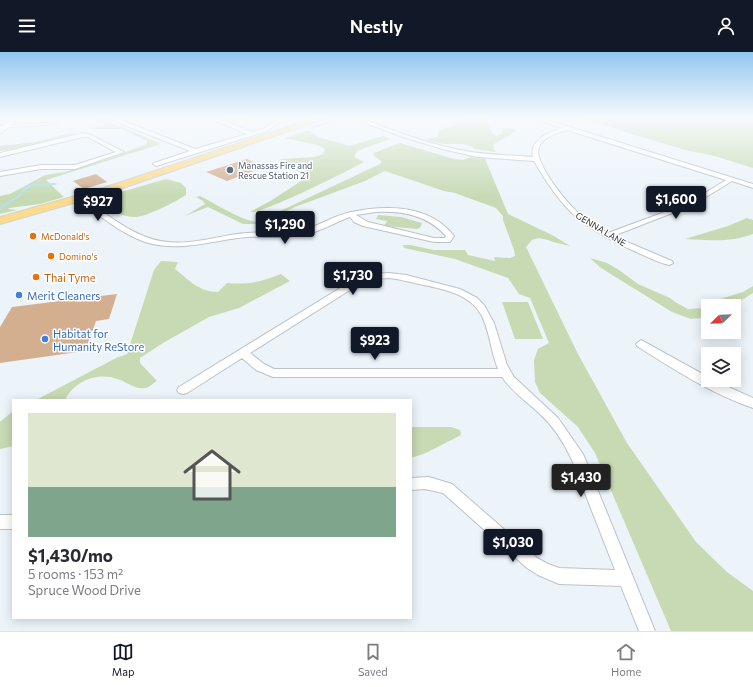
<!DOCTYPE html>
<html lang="en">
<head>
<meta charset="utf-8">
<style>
  :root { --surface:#fff; --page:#f7f7f7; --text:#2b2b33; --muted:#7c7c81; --line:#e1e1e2; --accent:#111827 }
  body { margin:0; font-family:Commissioner,sans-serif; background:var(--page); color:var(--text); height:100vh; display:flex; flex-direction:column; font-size:15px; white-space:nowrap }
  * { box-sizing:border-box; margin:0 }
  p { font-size:13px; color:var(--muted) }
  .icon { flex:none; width:22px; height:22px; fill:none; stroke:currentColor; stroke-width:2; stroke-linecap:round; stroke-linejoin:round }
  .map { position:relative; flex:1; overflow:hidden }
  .details { position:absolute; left:12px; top:347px; width:400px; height:220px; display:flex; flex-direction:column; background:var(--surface); border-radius:0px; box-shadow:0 2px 10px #0003 }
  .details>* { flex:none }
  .needle { width:26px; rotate:247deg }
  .buttons { position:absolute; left:701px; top:247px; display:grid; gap:8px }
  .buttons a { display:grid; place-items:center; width:40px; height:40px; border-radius:0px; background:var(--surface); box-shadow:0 2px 10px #0003; font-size:20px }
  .price { position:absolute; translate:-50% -34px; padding:0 9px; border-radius:4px; background:var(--accent); color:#fff; font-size:13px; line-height:26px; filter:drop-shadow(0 1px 2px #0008) }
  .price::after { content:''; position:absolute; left:50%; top:24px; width:12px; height:9px; margin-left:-6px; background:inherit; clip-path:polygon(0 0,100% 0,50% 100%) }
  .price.active { background:#222; color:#fff }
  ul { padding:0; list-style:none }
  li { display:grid; align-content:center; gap:8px; height:212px; padding:0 16px }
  li span { display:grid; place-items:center; height:124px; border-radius:0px; color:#555 }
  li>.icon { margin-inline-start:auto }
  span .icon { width:72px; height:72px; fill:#fffc; stroke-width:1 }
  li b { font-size:17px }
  header { display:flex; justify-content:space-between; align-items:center; height:52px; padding:0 16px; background:var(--accent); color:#fff; font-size:18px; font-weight:600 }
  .dock { display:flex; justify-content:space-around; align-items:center; height:56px; border-top:1px solid var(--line); background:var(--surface); font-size:11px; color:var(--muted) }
  .dock a { display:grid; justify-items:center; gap:2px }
  .dock .active { color:var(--accent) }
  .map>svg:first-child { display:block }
</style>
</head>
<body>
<header><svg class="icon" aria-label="menu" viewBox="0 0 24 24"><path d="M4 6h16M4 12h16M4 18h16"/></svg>Nestly<svg class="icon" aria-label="person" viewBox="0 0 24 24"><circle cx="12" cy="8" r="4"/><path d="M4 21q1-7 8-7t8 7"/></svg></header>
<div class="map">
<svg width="753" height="579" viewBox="0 0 753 579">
  <rect width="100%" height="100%" fill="#ecf4fa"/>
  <path fill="#c7dab3" d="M96,65H111L113,71L161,92L46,128L64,145L40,152L9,156L8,157L17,158L0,162V144L10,142L45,123L65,120L105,108L147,92V89L121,77H88L108,72L100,71L97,69Z
    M215,65H254V66C240,74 230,71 215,65Z
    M464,65H497L487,66L486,68L493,82L496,84L502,82V76L515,77L517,79L494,92L493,96L496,100L475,97C468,90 453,92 444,92C437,91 431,89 425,87L438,85L439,78L455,73L465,68Z
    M577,65H753V116L715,104L685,98Z
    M308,78L319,85L350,94L383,84L390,87L357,99L354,105L364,110L360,112C346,120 260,163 250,160L272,148L301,129L302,122C295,116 285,115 279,109L281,107L314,105L323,102L325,97L317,93L285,86Z
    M70,81L72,82L28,94L0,99V94L36,90Z
    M400,91L454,107L463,108L471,105L485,107L508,162L554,184L570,194L553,190L548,188L539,186L532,188L526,195L578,302L627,391L696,490L727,520L753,539V579H671L595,401L578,375L540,341L535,330L534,308L538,297L549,291L530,246L519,242L508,226L455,207L404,196L403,193H410L434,198H465L468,203L495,209L494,205L510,206L515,204L514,198L503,168V164L496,156L455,141L444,139L385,119L365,129L295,155L259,172H243L208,155L185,164L205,152L203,149L196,145L200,144C218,153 238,167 257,170L380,112L382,110L373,103L374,101Z
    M166,127L181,131L186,136V143C177,149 144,166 135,165C122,165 111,158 99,153L102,147L107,144Z
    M378,163L401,165L422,171L420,176L417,177L384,174L387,169L376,167Z
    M747,166L753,168V182C729,191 710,188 685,187L728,174Z
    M590,206L607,211L619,218L638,232L670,246L675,250L688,257L702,256L707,251L743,240L753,234V241L732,254H708V265L691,267L672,260L601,216Z
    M161,209L178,210L175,217C189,228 199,240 218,240L227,231C248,233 261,230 281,222L290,229L239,256L209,265L163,291L140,306V311L157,329C153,331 150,335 146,336C137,338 128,331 120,328C99,319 75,328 65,348H36L116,306L127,302L154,218Z
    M502,250H528L543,287H515Z
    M13,359V394L0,397V370Z
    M411,375H451L460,378L461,383L426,401L411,406Z"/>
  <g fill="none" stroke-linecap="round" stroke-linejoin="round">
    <path stroke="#b2e1fa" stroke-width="1.5" d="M314,75L342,67"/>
    <path stroke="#b2e1fa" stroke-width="2" d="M0,156L19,144L27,135L34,133L55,132"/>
  </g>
  <path fill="#d3af90" d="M247,107L264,115L227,129L206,120Z
    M96,122L107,130L84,137L73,129Z
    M117,242L109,267L96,269L85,299L0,311V275L12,255Z"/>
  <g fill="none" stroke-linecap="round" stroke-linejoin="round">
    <defs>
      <path id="street" d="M116,65H121V68L195,97L247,82L207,65H214L252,80L263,77L282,65L286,66L267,79L156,114L153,112L154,111L190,99L117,70Z
        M350,65H358C391,78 425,91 460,98C484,103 509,103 533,105C529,88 549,80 562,76L530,65H538L753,132V136L732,129L693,153L613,184L672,209L673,211L669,213C656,210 644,203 632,198C580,175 562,157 534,109L478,105L446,98L403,85ZM567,78L726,128L689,151L608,181C599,176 590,170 582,164C569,154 533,111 539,95C543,85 558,81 567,78Z
        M56,70L54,72L0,76V74Z
        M83,81L91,83L124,100L75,117H41L0,124V120L41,113H75L116,100L88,85H83L0,105V101Z
        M80,145C88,148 96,155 103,160C123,174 143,188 168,190C194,193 220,183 246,181C264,179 282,183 300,179C318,175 334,163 351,160C386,153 429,152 454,184L450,190H434L363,174L354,170L350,165C336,170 323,178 308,182C287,187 268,184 247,185C212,188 180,201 145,190C120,181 99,163 78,148L77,147ZM376,160C403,159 427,163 446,184L445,186H434L368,170L356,163Z
        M389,221L406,223L460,237L477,246L484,253L494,271L507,313L514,325L558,366L583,402L655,579H639L621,534L559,532L538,523L527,516L443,441L425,437L411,438V426L429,425L452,432L537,506L548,512L559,516L615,518L572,408C564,391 554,375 540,362C527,350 512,340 502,325H273L256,318L242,306L187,341L183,342L179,341L177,338L179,335L355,227L374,222ZM389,226C400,227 409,230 419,232C442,237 470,241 482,264C490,281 491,300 498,317H274L264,312L250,301L361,231L374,227Z
        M641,288L708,325V328H713L753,346V356C712,342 673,317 637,294L636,292Z
        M0,463H13V477H0Z"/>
      <path id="secondary" d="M13,65H21L0,82V76Z"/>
      <path id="primary" d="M318,65H330L105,142L0,172V165L97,138Z"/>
    </defs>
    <use href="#street" stroke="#bbc2c8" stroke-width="2"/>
    <use href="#secondary" stroke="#bbc2c8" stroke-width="2"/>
    <use href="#primary" stroke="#d2d2d3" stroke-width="2"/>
    <use href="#street" fill="#fff" fill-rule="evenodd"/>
    <use href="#secondary" fill="#fff" fill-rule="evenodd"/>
    <use href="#primary" fill="#fbdc8c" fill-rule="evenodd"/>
  </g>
  <linearGradient id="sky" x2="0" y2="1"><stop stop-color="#92c6ef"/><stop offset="0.45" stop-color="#f6fafd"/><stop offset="1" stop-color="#f6fafd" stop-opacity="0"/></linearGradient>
  <rect width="753" height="146" fill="url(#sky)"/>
  <circle fill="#5c6f8a" stroke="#fff" stroke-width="1.5" cx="230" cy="118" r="4"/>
  <g fill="#e8710a" stroke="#fff" stroke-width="1.5">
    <circle cx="33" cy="184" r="4"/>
    <circle cx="51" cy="204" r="4"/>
    <circle cx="36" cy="225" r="4"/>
  </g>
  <g fill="#3f7fe0" stroke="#fff" stroke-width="1.5">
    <circle cx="19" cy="243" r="4"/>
    <circle cx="45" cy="287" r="4"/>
  </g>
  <g text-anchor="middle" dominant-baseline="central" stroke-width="3" stroke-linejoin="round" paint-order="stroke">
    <g font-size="9" fill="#4e5e75" stroke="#fff" text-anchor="start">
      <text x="238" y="113">Manassas Fire and<tspan x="238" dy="10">Rescue Station 21</tspan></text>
    </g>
    <g font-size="9" fill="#313436" stroke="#fff">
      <text transform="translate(601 177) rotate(31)">GENNA LANE</text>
    </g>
    <g font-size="9" fill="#c56008" stroke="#fff" text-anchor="start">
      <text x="41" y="184">McDonald's</text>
      <text x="59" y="204">Domino's</text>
    </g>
    <g font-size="11" fill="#c56008" stroke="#fff" text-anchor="start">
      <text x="44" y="225">Thai Tyme</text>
    </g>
    <g font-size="11" fill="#366cbe" stroke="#fff" text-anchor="start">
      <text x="27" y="243">Merit Cleaners</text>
      <text x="53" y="281">Habitat for<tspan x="53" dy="13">Humanity ReStore</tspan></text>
    </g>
  </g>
</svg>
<div class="buttons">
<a><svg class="needle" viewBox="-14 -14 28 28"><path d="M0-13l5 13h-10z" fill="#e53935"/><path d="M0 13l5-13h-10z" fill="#7c7c81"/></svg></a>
<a><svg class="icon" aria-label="layers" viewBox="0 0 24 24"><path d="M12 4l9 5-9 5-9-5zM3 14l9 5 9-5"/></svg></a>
</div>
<b class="price" style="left:676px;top:168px">$1,600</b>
<b class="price" style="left:98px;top:170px">$927</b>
<b class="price" style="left:285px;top:193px">$1,290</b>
<b class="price" style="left:353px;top:244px">$1,730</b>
<b class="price" style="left:375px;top:309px">$923</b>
<b class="price active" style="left:581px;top:446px">$1,430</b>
<b class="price" style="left:513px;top:511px">$1,030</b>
<section class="details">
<ul>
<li><span style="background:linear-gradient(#dfe7d0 60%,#7fa58c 0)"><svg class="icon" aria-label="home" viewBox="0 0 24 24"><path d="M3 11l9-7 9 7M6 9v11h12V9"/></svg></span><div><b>$1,430/mo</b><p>5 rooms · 153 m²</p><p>Spruce Wood Drive</p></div></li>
</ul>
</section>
</div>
<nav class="dock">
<a class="active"><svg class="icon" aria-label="map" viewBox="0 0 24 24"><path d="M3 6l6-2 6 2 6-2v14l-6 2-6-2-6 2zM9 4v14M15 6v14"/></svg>Map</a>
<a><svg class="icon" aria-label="saved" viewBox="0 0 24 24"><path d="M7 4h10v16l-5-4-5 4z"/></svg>Saved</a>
<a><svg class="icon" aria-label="home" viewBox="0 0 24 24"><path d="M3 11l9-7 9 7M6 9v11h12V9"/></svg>Home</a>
</nav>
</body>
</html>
